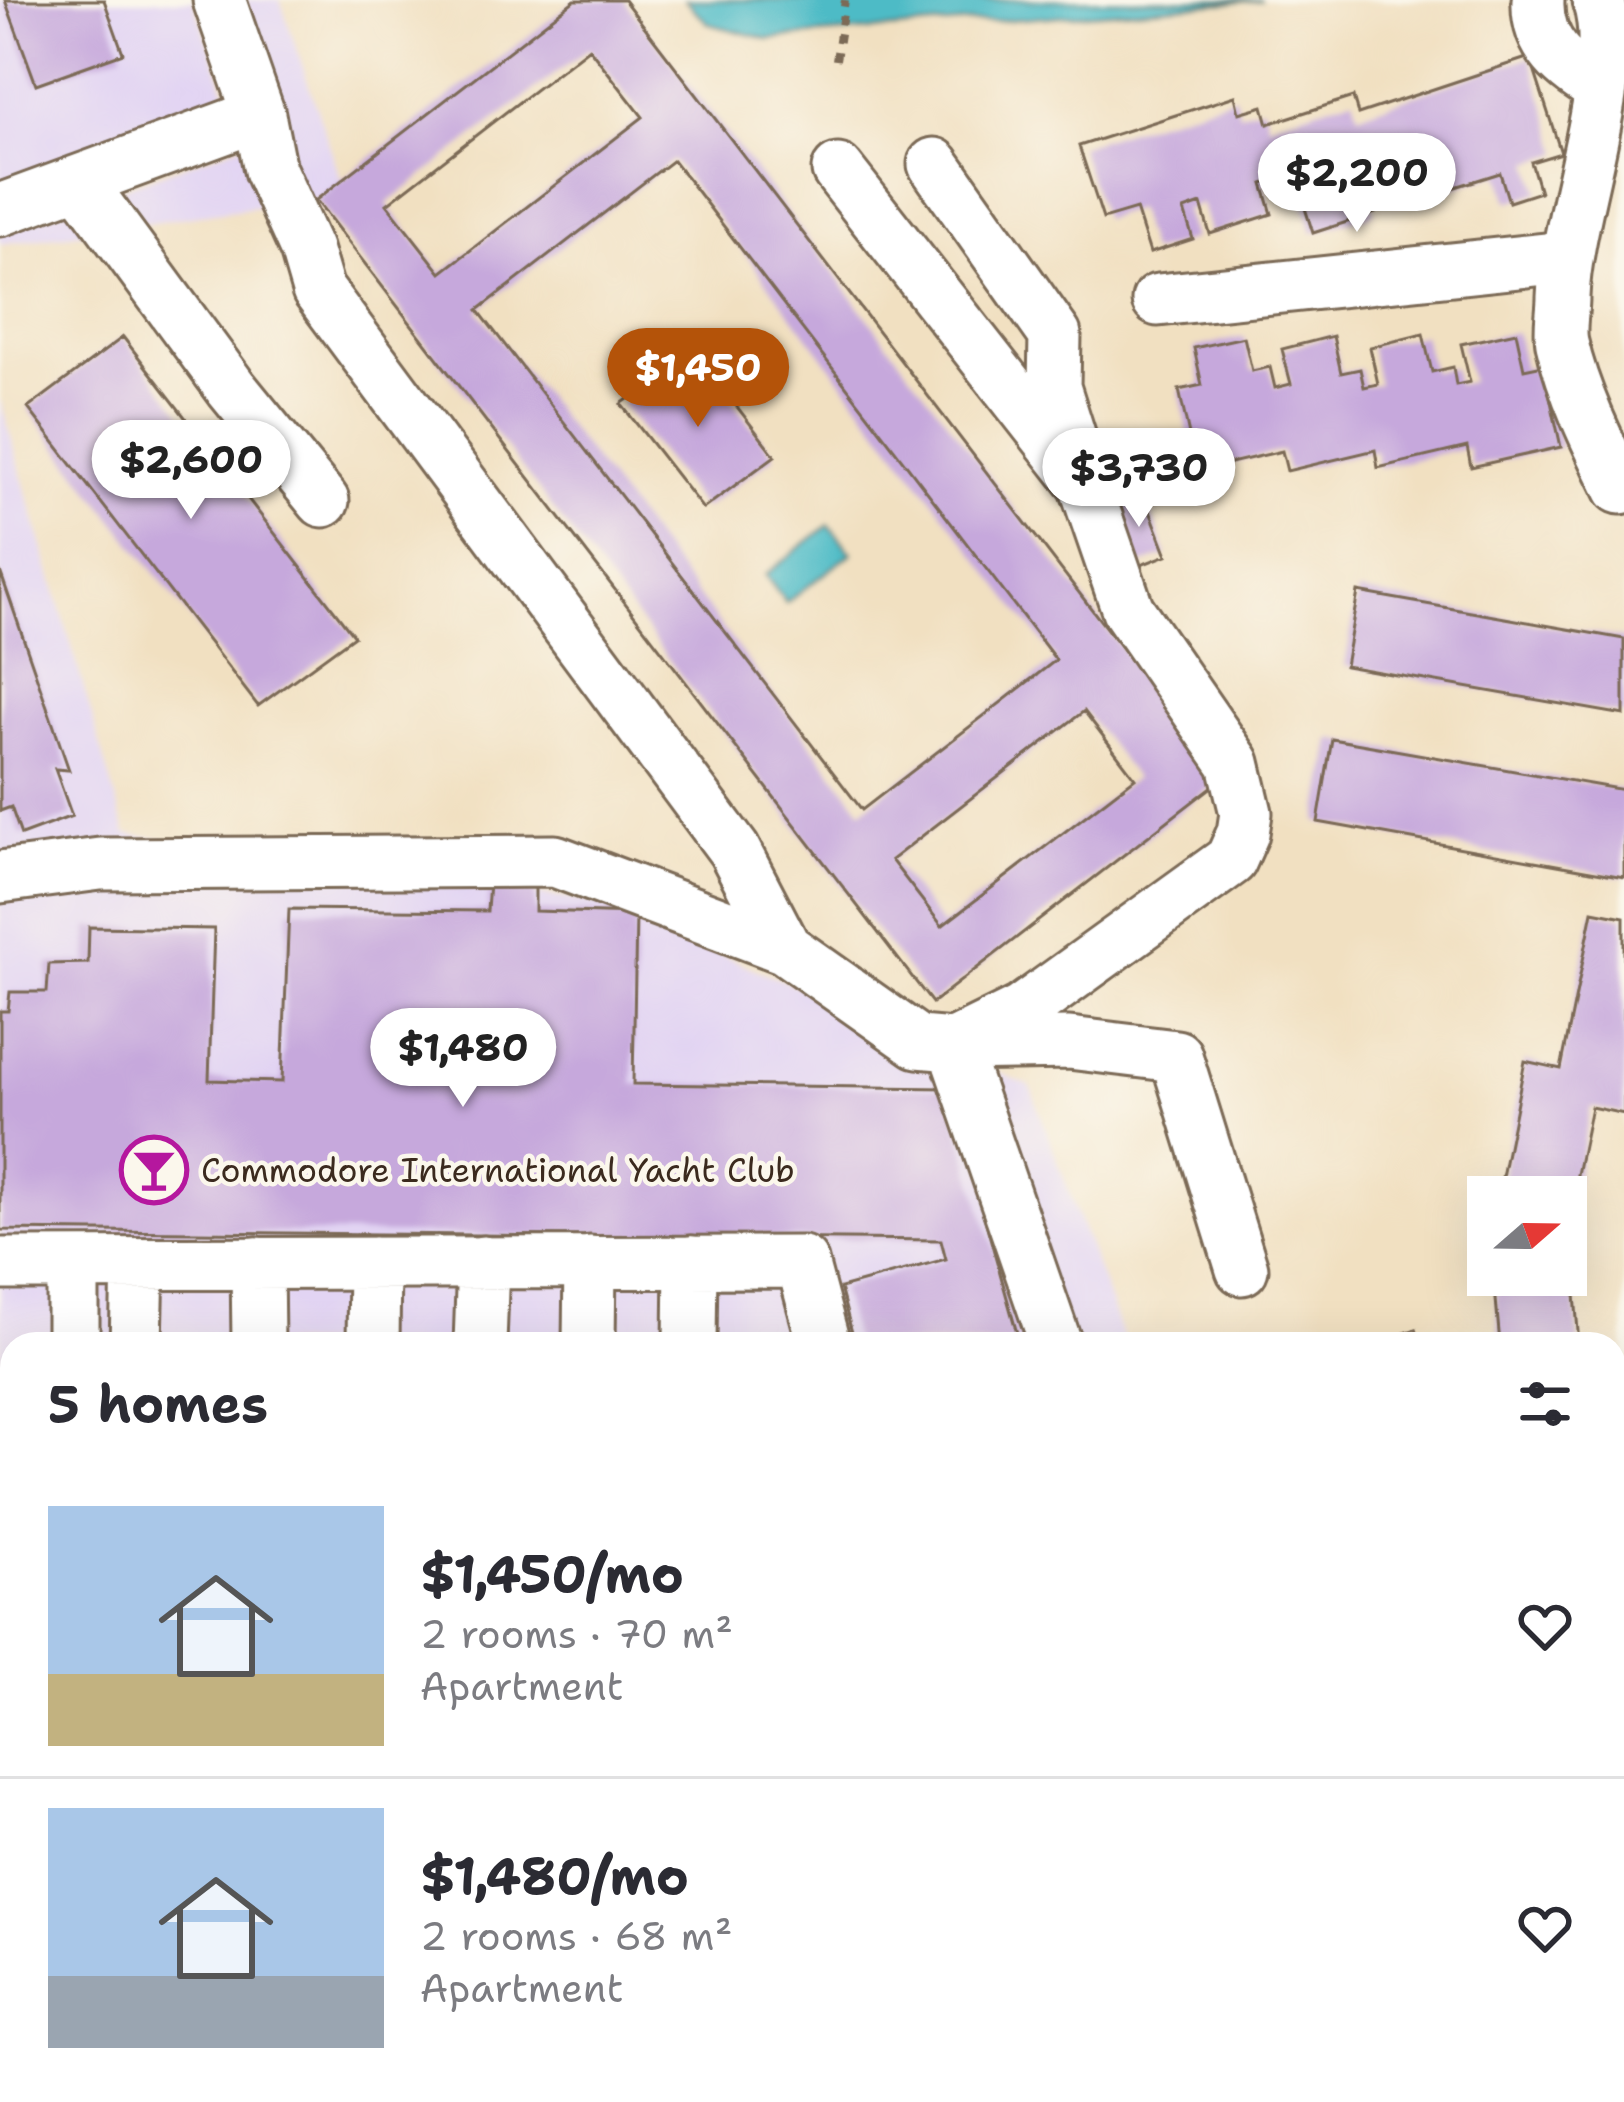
<!DOCTYPE html>
<html lang="en">
<head>
<meta charset="utf-8">
<style>
  :root { --surface:#fff; --page:#f7f7f7; --text:#2b2b33; --muted:#7c7c81; --line:#e1e1e2; --accent:#b45309 }
  body { margin:0; font-family:"Shantell Sans",sans-serif; background:var(--page); color:var(--text); height:100vh; display:flex; flex-direction:column; font-size:45px; white-space:nowrap }
  * { box-sizing:border-box; margin:0 }
  p { font-size:39px; color:var(--muted) }
  .icon { flex:none; width:66px; height:66px; fill:none; stroke:currentColor; stroke-width:2; stroke-linecap:round; stroke-linejoin:round }
  .map { position:relative; flex:1; overflow:hidden }
  .drawer { position:absolute; left:0px; top:1332px; width:1626px; height:771px; display:flex; flex-direction:column; background:var(--surface); border-radius:36px 36px 0 0; box-shadow:0 12px 48px #0002 }
  .drawer>* { flex:none }
  .needle { width:78px; rotate:70deg }
  .fabs { position:absolute; left:1467px; top:1176px; display:grid; gap:24px }
  .fabs a { display:grid; place-items:center; width:120px; height:120px; border-radius:0px; background:var(--surface); box-shadow:0 12px 48px #0002; font-size:60px }
  .price { position:absolute; translate:-50% -102px; padding:0 27px; border-radius:42px; background:#fff; color:#222; font-size:39px; line-height:78px; filter:drop-shadow(0 3px 6px #0008) }
  .price::after { content:''; position:absolute; left:50%; top:72px; width:36px; height:27px; margin-left:-18px; background:inherit; clip-path:polygon(0 0,100% 0,50% 100%) }
  .price.selected { background:var(--accent); color:#fff }
  ul { padding:0; list-style:none }
  li { display:flex; align-items:center; gap:36px; height:300px; padding:0 48px }
  li+li { border-top:3px solid var(--line) }
  li span { display:grid; place-items:center; flex:none; width:336px; height:240px; border-radius:0px; color:#555 }
  li>.icon { margin-inline-start:auto }
  span .icon { width:144px; height:144px; fill:#fffc; stroke-width:1 }
  li b { font-size:51px }
  h2 { display:flex; justify-content:space-between; align-items:center; height:144px; padding:0 48px; font-size:51px }
  .map>svg:first-child { display:block }
</style>
</head>
<body>
<div class="map">
<svg width="1624" height="2102" viewBox="0 0 1624 2102">
  <rect width="100%" height="100%" fill="#fbf7ec"/>
  <filter id="ink" filterUnits="userSpaceOnUse"><feTurbulence type="fractalNoise" baseFrequency=".00833" numOctaves="2"/><feDisplacementMap in="SourceGraphic" scale="24" xChannelSelector="R" yChannelSelector="G"/><feConvolveMatrix kernelMatrix="1 2 1 2 8 2 1 2 1" color-interpolation-filters="sRGB"/></filter>
  <filter id="wash" filterUnits="userSpaceOnUse"><feTurbulence type="fractalNoise" baseFrequency=".004" numOctaves="4" result="noise"/><feDisplacementMap in="SourceGraphic" scale="48" xChannelSelector="R" yChannelSelector="G"/><feGaussianBlur stdDeviation="2.7" result="paint"/><feColorMatrix in="noise" values="0 0 0 0 0 0 0 0 0 0 0 0 0 0 0 0 0 1.4 0 .05"/><feComposite in="paint" operator="in"/></filter>
  <g filter="url(#wash)">
    <rect width="100%" height="100%" fill="#f1e0c1"/>
    <path fill="#e2d4f3" d="M0,0H193L230,102L0,187Z
      M245,0H280L346,194L0,244V233L289,127Z
      M0,399L126,834L603,904L1030,1086L1125,1344H12V2091H1400L1404,2102H0Z"/>
    <path fill="#4dbbc6" stroke="#447272" stroke-width="3" d="M685,0H1262L768,39L709,24Z
      M829,525L852,553L786,603L765,575Z"/>
    <g id="blocks">
      <path fill="#c6a8dc" fill-rule="evenodd" d="M5,0H104L123,53L36,84Z
        M575,0H624L1222,779L932,1003L316,200ZM589,48L643,117L441,273L387,204ZM673,160L1056,660L862,810L478,310ZM1084,711L1135,778L942,926L891,860Z
        M1530,57L1561,153L1531,162L1540,192L1509,202L1500,173L1398,205L1389,176L1366,183L1375,213L1313,233L1294,174L1263,184L1272,214L1210,234L1201,204L1184,210L1193,239L1150,253L1136,209L1103,219L1079,146L1235,96L1239,113L1263,106L1268,124L1353,97L1358,114Z
        M1516,332L1524,369L1543,365L1561,447L1471,467L1467,447L1378,468L1375,450L1287,471L1282,451L1197,471L1179,390L1202,385L1194,348L1244,337L1252,371L1270,367L1275,388L1291,384L1282,349L1333,336L1341,373L1360,369L1364,387L1378,384L1370,347L1423,334L1432,372L1453,367L1456,385L1470,382L1461,344Z
        M123,337L354,636L258,706L28,408Z
        M694,351L775,456L703,509L621,404Z
        M1143,493L1167,555L1136,567L1112,504Z
        M0,571L69,770L55,769L72,816L21,835L11,807L0,811Z
        M1358,592L1624,639V715L1345,666Z
        M1332,739L1624,790V877L1318,822Z
        M489,882L535,883V911L636,914L633,1084L948,1088L1020,1344H855L840,1288L946,1259L941,1240L0,1230V1011H8L10,992H47L49,964L88,963L89,927L214,929L209,1080L282,1082L289,909L487,911Z
        M1593,911L1624,917V1114L1591,1107L1568,1218L1566,1197H1498L1525,1061L1561,1069Z
        M1574,1282L1579,1344H1500L1495,1288Z
        M1416,1329L1421,1344H1376V1343Z"/>
    </g>
  </g>
  <g filter="url(#ink)">
    <use href="#blocks" fill-opacity="0" stroke="#7b6a57" stroke-width="3"/>
    <g fill="none" stroke-linecap="round" stroke-linejoin="round">
      <defs>
        <path id="minor" d="M219,0L259,115L270,170L306,249L318,290L734,850L785,948
          M1538,0C1536,46 1566,67 1601,89
          M1598,0C1623,73 1566,213 1563,297C1563,312 1559,329 1562,343C1573,392 1598,443 1620,488L1624,487
          M934,164L1055,335L1054,387L1074,450
          M79,181L231,388L323,501
          M0,210L259,115
          M1158,300L1565,257
          M0,877L100,864L555,861L785,948L918,1042L953,1045L1022,1011L1231,860L1243,833L1246,813L1234,763L1128,610L1085,485L838,170
          M257,1263L258,1344
          M0,1264L802,1262L824,1344
          M73,1344V1264
          M136,1344L138,1264
          M373,1344L374,1263
          M480,1344L483,1262
          M589,1344L590,1262
          M690,1344L691,1262
          M1056,1344L953,1045L1069,1043L1176,1056L1242,1269
          M0,1592H12
          M0,1795H12
          M0,1873H12
          M10,2055L12,1978
          M1504,2091V2102
          M66,2102L67,2091
          M128,2102V2091
          M1062,2102V2091"/>
      </defs>
      <use href="#minor" stroke="#7b6a57" stroke-width="57"/>
      <path stroke="#7b6a57" stroke-width="8" stroke-dasharray="9 9" stroke-linecap="butt" d="M836,60L845,0"/>
      <use href="#minor" stroke="#fff" stroke-width="51"/>
    </g>
  </g>
  <defs>
    <symbol id="bar-ring" viewBox="-11 -11 22 22"><circle r="9.5" fill="#fbf7ec" stroke="#b5179e" stroke-width="1.5"/><path d="M-6-5H6L.8 .8V4.5H3.5V6h-7V4.5H-.8V.8Z" fill="#b5179e"/></symbol>
  </defs>
  <g fill-rule="evenodd">
    <use href="#bar-ring" x="116" y="1132" width="76" height="76"/>
  </g>
  <g text-anchor="middle" dominant-baseline="central" stroke-width="9" stroke-linejoin="round" paint-order="stroke">
    <g font-size="33" fill="#3b2a1e" stroke="#fbf7ec" text-anchor="start">
      <text x="201" y="1170">Commodore International Yacht Club</text>
    </g>
  </g>
</svg>
<div class="fabs">
<a><svg class="needle" viewBox="-14 -14 28 28"><path d="M0-13l5 13h-10z" fill="#e53935"/><path d="M0 13l5-13h-10z" fill="#7c7c81"/></svg></a>
</div>
<b class="price" style="left:1357px;top:235px">$2,200</b>
<b class="price selected" style="left:698px;top:430px">$1,450</b>
<b class="price" style="left:191px;top:522px">$2,600</b>
<b class="price" style="left:1139px;top:530px">$3,730</b>
<b class="price" style="left:463px;top:1110px">$1,480</b>
<section class="drawer">
<h2>5 homes<svg class="icon" aria-label="filters" viewBox="0 0 24 24"><path d="M4 7h16M4 17h16"/><circle cx="9" cy="7" r="2"/><circle cx="15" cy="17" r="2"/></svg></h2>
<ul>
<li><span style="background:linear-gradient(#a9c7e8 70%,#c2b280 0)"><svg class="icon" aria-label="home" viewBox="0 0 24 24"><path d="M3 11l9-7 9 7M6 9v11h12V9"/></svg></span><div><b>$1,450/mo</b><p>2 rooms · 70 m²</p><p>Apartment</p></div><svg class="icon" aria-label="heart" viewBox="0 0 24 24"><path d="M12 20l-8-8c-3-5 5-10 8-4 3-6 11-1 8 4z"/></svg></li>
<li><span style="background:linear-gradient(#a9c7e8 70%,#9aa5b1 0)"><svg class="icon" aria-label="home" viewBox="0 0 24 24"><path d="M3 11l9-7 9 7M6 9v11h12V9"/></svg></span><div><b>$1,480/mo</b><p>2 rooms · 68 m²</p><p>Apartment</p></div><svg class="icon" aria-label="heart" viewBox="0 0 24 24"><path d="M12 20l-8-8c-3-5 5-10 8-4 3-6 11-1 8 4z"/></svg></li>
</ul>
</section>
</div>
</body>
</html>
